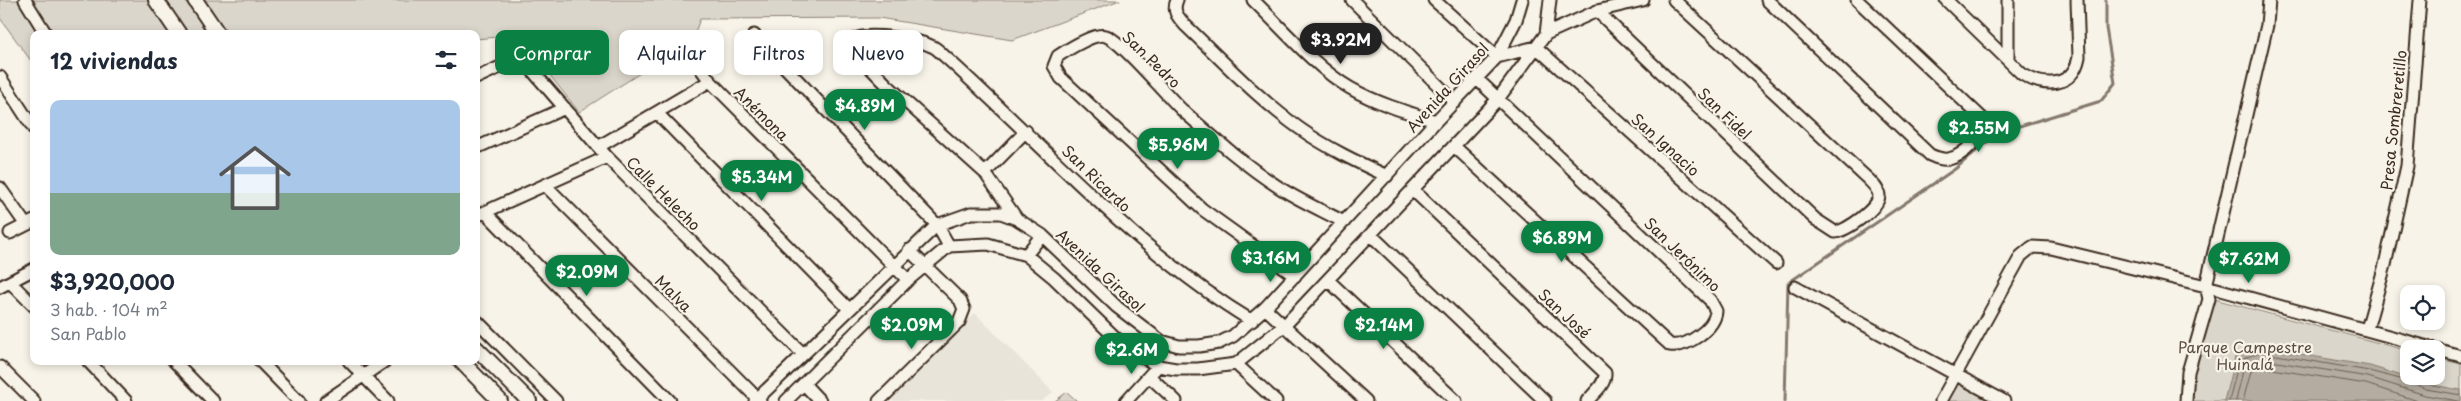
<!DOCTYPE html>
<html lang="es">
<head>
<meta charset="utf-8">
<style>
  :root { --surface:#fff; --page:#f6f6f7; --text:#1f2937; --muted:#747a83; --line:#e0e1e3; --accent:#0b8043 }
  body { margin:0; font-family:"Playpen Sans",sans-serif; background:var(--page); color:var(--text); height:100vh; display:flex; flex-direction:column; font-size:19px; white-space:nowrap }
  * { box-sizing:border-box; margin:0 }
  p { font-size:16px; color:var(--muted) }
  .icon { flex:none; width:28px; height:28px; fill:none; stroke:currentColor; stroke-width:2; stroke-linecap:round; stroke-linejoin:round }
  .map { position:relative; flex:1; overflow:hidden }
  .panel { position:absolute; left:30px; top:30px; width:450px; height:335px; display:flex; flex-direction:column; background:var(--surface); border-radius:10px; box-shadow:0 2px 8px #0003 }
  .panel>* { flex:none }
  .banner { position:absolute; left:495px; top:30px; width:475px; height:45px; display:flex; gap:10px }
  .fabs { position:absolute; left:2400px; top:285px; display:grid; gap:10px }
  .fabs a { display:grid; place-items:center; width:45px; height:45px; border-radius:10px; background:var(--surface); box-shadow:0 2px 8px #0003; font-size:25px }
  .price { position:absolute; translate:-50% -42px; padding:0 11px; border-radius:18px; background:var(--accent); color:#fff; font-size:16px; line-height:32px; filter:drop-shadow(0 1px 2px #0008) }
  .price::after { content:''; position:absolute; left:50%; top:30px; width:15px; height:11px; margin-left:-8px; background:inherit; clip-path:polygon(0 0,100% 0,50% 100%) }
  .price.on { background:#222; color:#fff }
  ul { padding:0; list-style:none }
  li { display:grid; align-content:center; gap:10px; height:265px; padding:0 20px }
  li+li { border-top:1px solid var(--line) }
  li span { display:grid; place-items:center; height:155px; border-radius:10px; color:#555 }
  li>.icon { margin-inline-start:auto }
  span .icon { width:90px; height:90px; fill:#fffc; stroke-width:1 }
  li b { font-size:21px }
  h2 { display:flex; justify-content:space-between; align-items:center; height:60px; padding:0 20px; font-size:21px }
  .tag { padding:0 18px; border-radius:10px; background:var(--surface); box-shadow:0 2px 8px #0003; font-size:18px; line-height:45px }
  .tag.on { background:var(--accent); color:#fff }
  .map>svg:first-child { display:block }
</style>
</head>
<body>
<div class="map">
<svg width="2461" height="401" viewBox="0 0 2461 401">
  <rect width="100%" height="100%" fill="#f7f3e8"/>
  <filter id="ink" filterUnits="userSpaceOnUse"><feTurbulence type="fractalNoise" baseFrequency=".02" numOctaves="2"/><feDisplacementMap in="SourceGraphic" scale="10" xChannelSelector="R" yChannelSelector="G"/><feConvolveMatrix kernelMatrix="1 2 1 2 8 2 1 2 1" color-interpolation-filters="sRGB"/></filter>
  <g filter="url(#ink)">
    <path fill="#e9e4d9" d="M975,313L1053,392L1042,401H885Z"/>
    <path fill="#dbd6cb" stroke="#8b8074" d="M0,0H1120L1012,40L879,18L700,19L692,40L579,112L518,35L476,39V34H34V65L0,18Z
      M2214,299L2409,351V376H2436V358L2461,364V401H2183Z
      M1954,377L1996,401H1943Z
      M1067,392L1077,401H1055Z"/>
    <path fill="#b4aca0" stroke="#84786c" d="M2258,347L2370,366L2427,384L2461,390V401H2224L2235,357Z"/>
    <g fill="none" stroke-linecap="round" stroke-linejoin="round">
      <path stroke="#6b5e52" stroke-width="1" d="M2229,401L2239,361L2259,352L2369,371L2408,381L2426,389L2461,395
        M2236,401L2244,366L2259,359L2368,377L2425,395L2458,401
        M2243,401L2251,371L2260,367L2366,384L2418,401"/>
      <path stroke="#84786c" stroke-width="3" d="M1785,401L1788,283L1955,169L1997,133L2101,101L2115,83L2106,28V0"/>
      <defs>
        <path id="minor" d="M25,0L46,34
          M1177,0C1172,11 1178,17 1185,25C1222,60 1258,99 1299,128C1327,148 1357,162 1387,176
          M1253,0C1281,27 1316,68 1350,88C1376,103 1406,112 1436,121
          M1352,0L1455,102
          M1434,0L1497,57L1536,47L1776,263
          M1767,0L1930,155C1937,158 1942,160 1949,159C1963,156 1987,133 1984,120L1857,0
          M1946,0L2022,74C2044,88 2073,88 2079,57L2077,0
          M2008,0V60
          M1597,11L1815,219L1835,232C1846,231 1878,209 1879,196C1879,190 1873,184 1869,180L1674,0
          M1546,34L1597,11L1643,0
          M754,35L937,225L949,246
          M511,46L607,157L803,354
          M681,54L692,57L710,81L908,280
          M0,77L34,129
          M476,78L522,57
          M657,113L849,309
          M598,147L710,81
          M1455,147L1670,345C1687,348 1715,328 1716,311L1710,300L1477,79
          M476,148L565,108
          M985,173L1026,131
          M545,185L760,401
          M0,188L26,225
          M1413,190L1605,373C1606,384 1594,393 1587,401
          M485,212L670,401
          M476,216L607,157
          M1017,219L985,173L886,84L856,53L853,47L856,39C866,32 920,40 931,46C935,47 938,50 941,53C1043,144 1134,250 1252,321
          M10,233L34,221
          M1371,235L1545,401
          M1026,255L1042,235
          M1295,276L1202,209L1061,78L1054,66L1058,56C1067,50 1095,32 1106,36C1122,41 1166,95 1182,110C1212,136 1243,164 1277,186C1298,200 1321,210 1344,222
          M1329,281L1456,401
          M10,282L34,306
          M0,287L34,269
          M1795,287L2004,401
          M1265,308L1366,401
          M476,320L556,401
          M2367,329L2385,265L2407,166L2420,0
          M88,361L126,401
          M174,361L213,401
          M260,361L299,401
          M349,361L388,401
          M1236,364L1276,401
          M0,367L34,401
          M1149,376L1176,401
          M804,384L820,401
          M326,401L385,361
          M755,401L937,225L971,213H1001L1017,219L1042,235L1117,307L1161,341L1179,346H1199L1219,343L1233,336L1265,308L1436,121L1497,57L1516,20L1522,0
          M786,401L908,280L949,246L988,244L1026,255L1054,278L1123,345L1158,366L1176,369H1198L1236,364L1285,325L1498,99L1546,34L1550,0
          M879,401L959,322L964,309L960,300L909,250
          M1126,401L1158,366
          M1941,401L2021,256L2032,247L2051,248L2206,286L2461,356
          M2186,401L2188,372L2209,299L2206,286L2267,25L2269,0"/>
        <path id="tertiary" d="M156,0L179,34
          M195,0L218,34
          M476,348L529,401
          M461,361L500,401"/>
      </defs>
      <use href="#minor" stroke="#3b2a1e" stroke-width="15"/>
      <use href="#tertiary" stroke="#3b2a1e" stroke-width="18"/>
      <use href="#minor" stroke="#f7f3e8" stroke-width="11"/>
      <use href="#tertiary" stroke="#f7f3e8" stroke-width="14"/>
    </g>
  </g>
  <g text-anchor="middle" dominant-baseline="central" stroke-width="4.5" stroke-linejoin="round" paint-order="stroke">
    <g font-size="15" fill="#3b2a1e" stroke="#f7f3e8">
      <text transform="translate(1152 59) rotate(44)">San Pedro</text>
      <text transform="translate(1447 87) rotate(-48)">Avenida Girasol</text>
      <text transform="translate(762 113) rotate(45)">Anémona</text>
      <text transform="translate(1725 113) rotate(44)">San Fidel</text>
      <text transform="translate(2393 120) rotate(-84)">Presa Sombreretillo</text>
      <text transform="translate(1666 144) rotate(42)">San Ignacio</text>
      <text transform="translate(1097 178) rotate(44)">San Ricardo</text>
      <text transform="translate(664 193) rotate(45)">Calle Helecho</text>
      <text transform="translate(1683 254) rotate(44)">San Jerónimo</text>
      <text transform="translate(1101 270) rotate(43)">Avenida Girasol</text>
      <text transform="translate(674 293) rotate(45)">Malva</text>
      <text transform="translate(1565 313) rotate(43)">San José</text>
    </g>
    <g font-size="15" fill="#5b4c41" stroke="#f7f3e8">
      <text x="2245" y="346">Parque Campestre<tspan x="2245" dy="17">Huinalá</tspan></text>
    </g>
  </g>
</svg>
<div class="fabs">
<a><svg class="icon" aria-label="locate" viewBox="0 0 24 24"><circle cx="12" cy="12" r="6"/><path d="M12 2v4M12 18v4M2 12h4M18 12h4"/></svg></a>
<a><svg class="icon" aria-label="layers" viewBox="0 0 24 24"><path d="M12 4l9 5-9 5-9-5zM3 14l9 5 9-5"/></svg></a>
</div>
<b class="price on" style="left:1341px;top:65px">$3.92M</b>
<b class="price" style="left:865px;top:131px">$4.89M</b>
<b class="price" style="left:1979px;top:153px">$2.55M</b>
<b class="price" style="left:1178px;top:170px">$5.96M</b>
<b class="price" style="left:762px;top:202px">$5.34M</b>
<b class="price" style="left:1562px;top:263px">$6.89M</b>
<b class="price" style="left:1271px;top:283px">$3.16M</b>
<b class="price" style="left:2249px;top:284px">$7.62M</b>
<b class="price" style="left:587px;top:297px">$2.09M</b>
<b class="price" style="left:912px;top:350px">$2.09M</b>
<b class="price" style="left:1384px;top:350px">$2.14M</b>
<b class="price" style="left:1132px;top:375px">$2.6M</b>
<div class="banner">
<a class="tag on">Comprar</a>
<a class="tag">Alquilar</a>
<a class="tag">Filtros</a>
<a class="tag">Nuevo</a>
</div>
<section class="panel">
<h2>12 viviendas<svg class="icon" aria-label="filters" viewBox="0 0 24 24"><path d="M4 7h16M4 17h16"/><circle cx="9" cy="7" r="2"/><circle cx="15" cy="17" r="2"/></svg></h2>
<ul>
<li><span style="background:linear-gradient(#a9c7e8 60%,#7fa58c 0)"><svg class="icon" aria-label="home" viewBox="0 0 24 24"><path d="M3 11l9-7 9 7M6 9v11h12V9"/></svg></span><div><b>$3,920,000</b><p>3 hab. · 104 m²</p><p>San Pablo</p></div></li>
</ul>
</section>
</div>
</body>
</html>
